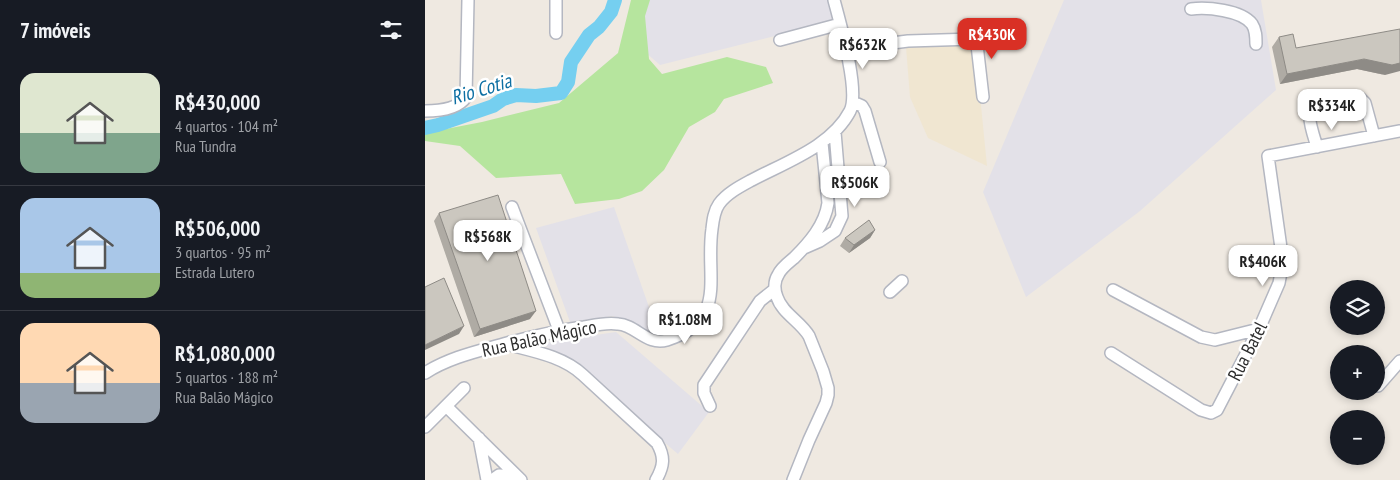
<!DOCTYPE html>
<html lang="pt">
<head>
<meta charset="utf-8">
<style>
  :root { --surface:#171b24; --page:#20242c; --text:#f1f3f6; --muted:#9ea1a6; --line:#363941; --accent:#d93025 }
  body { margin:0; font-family:"PT Sans Narrow",sans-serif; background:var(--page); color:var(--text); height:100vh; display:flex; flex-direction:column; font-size:19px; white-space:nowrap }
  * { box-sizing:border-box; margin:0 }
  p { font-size:16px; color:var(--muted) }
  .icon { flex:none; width:28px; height:28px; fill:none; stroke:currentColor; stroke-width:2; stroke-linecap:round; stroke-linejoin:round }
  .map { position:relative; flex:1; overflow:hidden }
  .details { display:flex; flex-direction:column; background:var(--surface); width:425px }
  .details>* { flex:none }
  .tools { position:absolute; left:905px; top:280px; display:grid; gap:10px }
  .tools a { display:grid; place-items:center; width:55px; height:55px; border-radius:50%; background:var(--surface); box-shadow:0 2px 8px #0003; font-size:25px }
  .price { position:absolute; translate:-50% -42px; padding:0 11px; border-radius:10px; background:#fff; color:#222; font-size:16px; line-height:32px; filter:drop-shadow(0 1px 2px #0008) }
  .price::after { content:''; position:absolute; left:50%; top:30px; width:15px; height:11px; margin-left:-8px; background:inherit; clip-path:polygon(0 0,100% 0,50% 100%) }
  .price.on { background:var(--accent); color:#fff }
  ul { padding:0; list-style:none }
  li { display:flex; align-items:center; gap:15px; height:125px; padding:0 20px }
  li+li { border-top:1px solid var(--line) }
  li span { display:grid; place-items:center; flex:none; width:140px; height:100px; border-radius:15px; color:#555 }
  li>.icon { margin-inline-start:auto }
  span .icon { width:60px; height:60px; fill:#fffc; stroke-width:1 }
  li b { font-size:21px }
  h2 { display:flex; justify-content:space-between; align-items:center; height:60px; padding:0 20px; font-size:21px }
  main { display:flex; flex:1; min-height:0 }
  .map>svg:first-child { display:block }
</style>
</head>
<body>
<main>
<section class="details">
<h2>7 imóveis<svg class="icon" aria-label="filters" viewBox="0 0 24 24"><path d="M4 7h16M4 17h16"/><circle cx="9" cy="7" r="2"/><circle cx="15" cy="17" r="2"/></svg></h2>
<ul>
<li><span style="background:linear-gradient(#dfe7d0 60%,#7fa58c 0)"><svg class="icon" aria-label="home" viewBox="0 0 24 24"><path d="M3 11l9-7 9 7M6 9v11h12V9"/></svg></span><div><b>R$430,000</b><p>4 quartos · 104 m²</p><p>Rua Tundra</p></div></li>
<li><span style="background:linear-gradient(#a9c7e8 75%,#8fb573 0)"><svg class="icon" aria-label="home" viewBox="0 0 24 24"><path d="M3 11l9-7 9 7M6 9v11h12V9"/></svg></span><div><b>R$506,000</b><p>3 quartos · 95 m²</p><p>Estrada Lutero</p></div></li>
<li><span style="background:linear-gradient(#ffd9b3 60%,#9aa5b1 0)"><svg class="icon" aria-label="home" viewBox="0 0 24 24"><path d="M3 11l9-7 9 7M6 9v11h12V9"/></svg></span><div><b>R$1,080,000</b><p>5 quartos · 188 m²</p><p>Rua Balão Mágico</p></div></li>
</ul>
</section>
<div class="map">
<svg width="975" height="480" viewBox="0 0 975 480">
  <rect width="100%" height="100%" fill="#efe9e1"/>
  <path fill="#e3e1e8" d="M219,0H403L409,21L235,65L212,45Z
    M639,0H836L851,90L715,211L601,297L558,192Z
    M189,207L232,330L220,332L188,316L145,322L111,228Z
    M191,332L284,412L253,454L139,357L115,343Z"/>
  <path fill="#f0e6d1" d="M543,42L550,45L562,166L503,138L485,97L481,47Z"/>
  <path fill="#b6e59e" d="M206,0H225L220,16L224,59L237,74L302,57L341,67L348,83L299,99L290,112L264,127L239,170L217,191L194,199L150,204L136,174L71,178L35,146L0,141V133L57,122L134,103L193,53Z"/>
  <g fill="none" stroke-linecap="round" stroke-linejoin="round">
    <path stroke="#75cff0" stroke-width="14" d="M0,128L13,125L68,106L78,99L91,95L111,96L136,93L143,82L146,62L164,35L174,27L186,12L190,0"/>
    <defs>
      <path id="minor" d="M766,9C782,7 816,10 827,24C831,30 831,37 831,44
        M131,33V0
        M355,40L415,24
        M421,49L483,41L549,39L551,40L552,45L558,97
        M428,102L437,106L440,111L455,162
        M0,111C13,111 33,109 41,97L43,0
        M892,147C890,140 884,123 885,117C886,104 919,100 930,98H935L940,103L949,136
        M87,207L134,330
        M379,248L395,241L410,231L417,216L410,132
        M688,290L776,337L790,340L834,329
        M465,292L477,281
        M81,344C107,351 138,356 158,375L232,443C240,457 239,466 231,480
        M686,353L776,410L786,413L792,410L834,329L854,283L858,262L843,156L975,131
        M0,373C25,357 54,351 82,343C107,337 133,330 159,327C170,325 182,322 193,324C211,325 222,346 242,340C304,320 280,277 287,229C288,220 289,211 294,204C302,193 316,186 327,180C361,162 407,146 425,111C435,91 415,23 409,0
        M953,386L975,361
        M21,406L96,480
        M285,406L279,393V385L335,301L350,289
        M0,427L39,388
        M54,438L62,480
        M67,480L74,475L87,476L94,479
        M368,480L384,440L401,403L403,395V388L398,371L384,336C376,322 357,313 352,297C349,290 349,281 353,275C356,268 363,263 369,258C384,243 400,225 403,203L397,143"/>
    </defs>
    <use href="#minor" stroke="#b4b7c1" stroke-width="14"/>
    <use href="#minor" stroke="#fff" stroke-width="11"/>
  </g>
  <path fill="#afaba4" d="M854,37L871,48L960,75L932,69L855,84L847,47Z
    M14,213L105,319L49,337L9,221Z
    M450,230L445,238L424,253L415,246L420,238Z"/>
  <path fill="#8e8b86" d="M939,59L975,63V71L960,75L932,69L855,84L862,74Z
    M450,230L445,238L424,253L429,245Z
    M111,311L105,319L49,337L55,329Z
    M39,326L34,334L0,350V345Z"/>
  <path fill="#cbc7bf" stroke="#8e8b86" d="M975,29V63L967,65L939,59L862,74L854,37L868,34L871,48Z
    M73,195L111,311L55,329L14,213Z
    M444,220L450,230L429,245L420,238Z
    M19,278L39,326L0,345V287Z"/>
  <g text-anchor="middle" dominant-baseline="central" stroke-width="5" stroke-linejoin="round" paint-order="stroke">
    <g font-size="19" fill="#2e2e2e" stroke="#fff">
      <text transform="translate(114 338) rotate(-12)">Rua Balão Mágico</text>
      <text transform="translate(822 351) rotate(-63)">Rua Batel</text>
    </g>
    <g font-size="20" font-style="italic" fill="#0d6fa3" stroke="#fff">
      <text transform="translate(56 89) rotate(-17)">Rio Cotia</text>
    </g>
  </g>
</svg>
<div class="tools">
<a><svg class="icon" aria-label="layers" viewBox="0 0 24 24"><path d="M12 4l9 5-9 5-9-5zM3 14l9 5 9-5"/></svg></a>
<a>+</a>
<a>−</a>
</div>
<b class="price on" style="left:567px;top:60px">R$430K</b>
<b class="price" style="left:438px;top:70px">R$632K</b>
<b class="price" style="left:907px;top:131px">R$334K</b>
<b class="price" style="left:430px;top:208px">R$506K</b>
<b class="price" style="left:63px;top:262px">R$568K</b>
<b class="price" style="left:838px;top:287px">R$406K</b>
<b class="price" style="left:260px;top:345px">R$1.08M</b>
</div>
</main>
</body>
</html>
